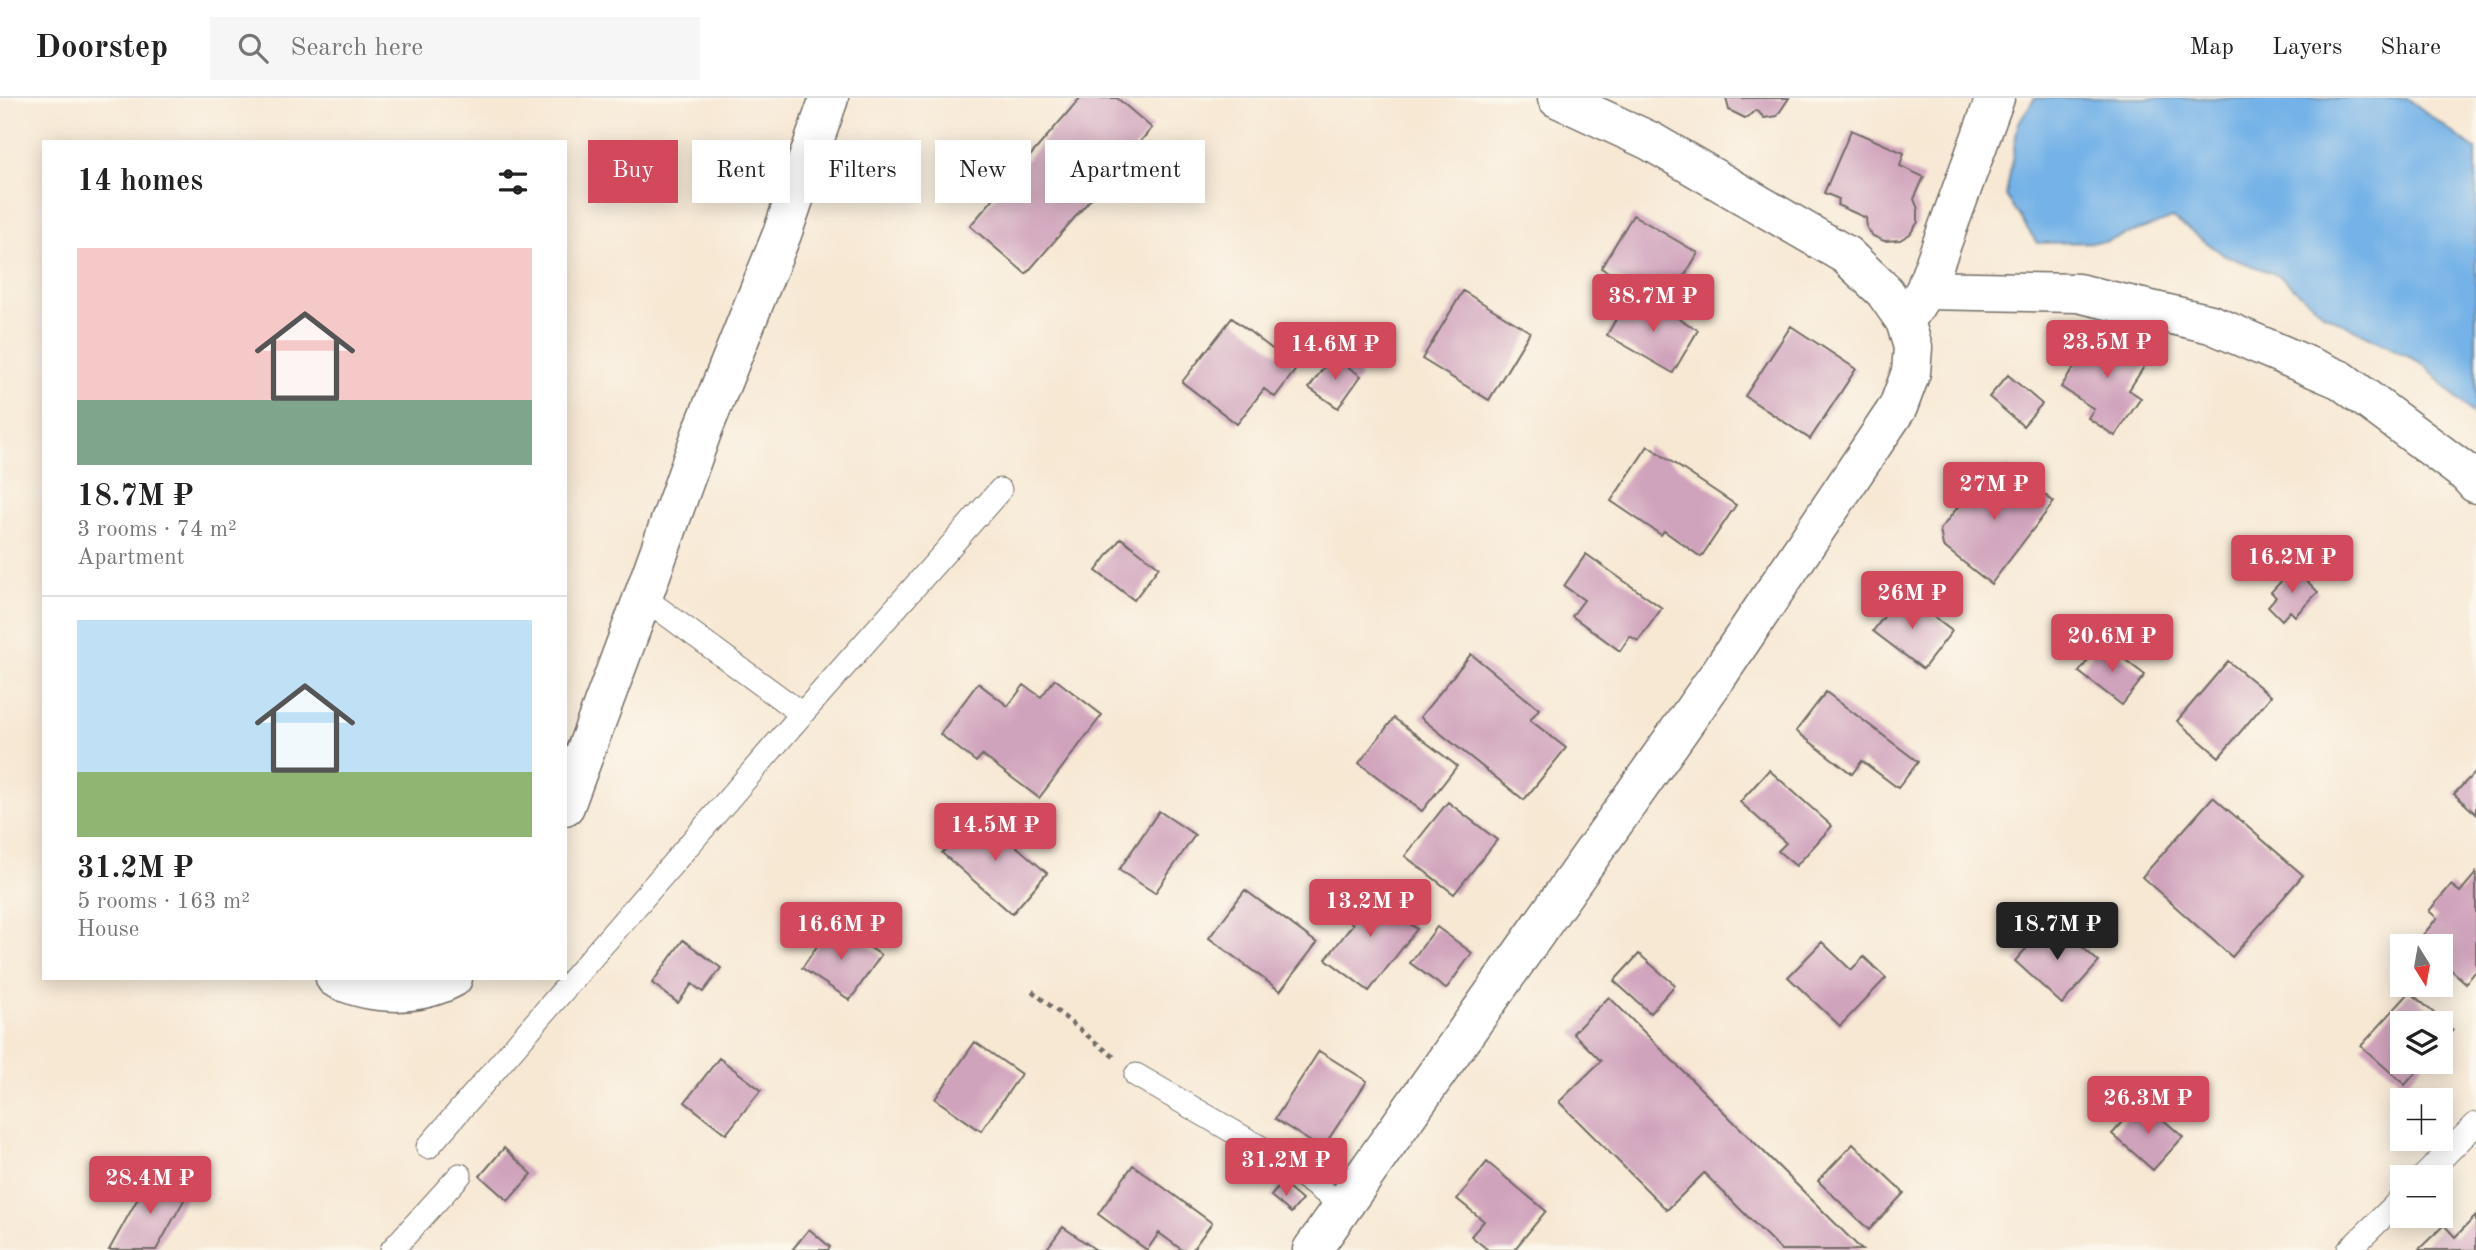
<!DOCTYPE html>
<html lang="en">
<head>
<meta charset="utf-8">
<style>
  :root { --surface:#fff; --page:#f6f6f6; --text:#222; --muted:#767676; --line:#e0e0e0; --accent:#d1495b }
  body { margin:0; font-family:"Old Standard TT",serif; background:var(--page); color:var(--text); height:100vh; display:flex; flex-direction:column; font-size:26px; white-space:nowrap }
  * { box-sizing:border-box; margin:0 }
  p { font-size:23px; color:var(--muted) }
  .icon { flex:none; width:38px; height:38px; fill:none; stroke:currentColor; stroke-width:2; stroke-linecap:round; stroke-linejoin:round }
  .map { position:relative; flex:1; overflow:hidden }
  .side { position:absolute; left:42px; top:42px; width:525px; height:840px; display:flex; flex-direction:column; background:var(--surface); border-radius:0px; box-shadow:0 4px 18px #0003 }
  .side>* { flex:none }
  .hud { position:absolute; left:588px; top:42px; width:665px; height:63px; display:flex; gap:14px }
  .needle { width:46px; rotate:169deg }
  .buttons { position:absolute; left:2390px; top:836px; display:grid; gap:14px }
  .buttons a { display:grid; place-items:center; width:63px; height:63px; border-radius:0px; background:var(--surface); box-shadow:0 4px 18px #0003; font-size:35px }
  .price { position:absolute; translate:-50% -60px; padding:0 16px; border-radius:7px; background:var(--accent); color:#fff; font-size:23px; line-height:46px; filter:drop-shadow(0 2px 4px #0008) }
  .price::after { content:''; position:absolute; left:50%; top:42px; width:21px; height:16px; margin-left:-10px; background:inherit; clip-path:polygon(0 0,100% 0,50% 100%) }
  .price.active { background:#222; color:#fff }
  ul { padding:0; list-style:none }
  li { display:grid; align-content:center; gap:14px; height:371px; padding:0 35px }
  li+li { border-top:2px solid var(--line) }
  li span { display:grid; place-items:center; height:217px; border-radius:0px; color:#555 }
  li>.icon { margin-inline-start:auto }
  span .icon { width:126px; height:126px; fill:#fffc; stroke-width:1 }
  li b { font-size:30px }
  h2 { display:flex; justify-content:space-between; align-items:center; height:84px; padding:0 35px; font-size:30px }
  .tag { padding:0 24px; border-radius:0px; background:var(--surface); box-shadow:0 4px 18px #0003; font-size:24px; line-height:63px }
  .tag.active { background:var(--accent); color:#fff }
  header { display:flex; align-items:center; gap:42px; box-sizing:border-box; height:98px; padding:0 35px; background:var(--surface); border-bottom:2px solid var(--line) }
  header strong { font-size:33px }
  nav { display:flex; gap:38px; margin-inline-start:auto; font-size:24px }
  .search { width:490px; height:63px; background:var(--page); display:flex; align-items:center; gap:18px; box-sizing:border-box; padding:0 24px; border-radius:0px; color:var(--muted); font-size:26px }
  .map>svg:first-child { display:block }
</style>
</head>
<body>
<header>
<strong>Doorstep</strong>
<div class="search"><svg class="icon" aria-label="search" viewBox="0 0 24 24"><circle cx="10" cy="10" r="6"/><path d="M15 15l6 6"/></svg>Search here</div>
<nav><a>Map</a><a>Layers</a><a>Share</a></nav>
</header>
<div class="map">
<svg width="2476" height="1152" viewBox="0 0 2476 1152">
  <rect width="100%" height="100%" fill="#fbf7ec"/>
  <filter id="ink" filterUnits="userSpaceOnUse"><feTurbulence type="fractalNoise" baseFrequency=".0143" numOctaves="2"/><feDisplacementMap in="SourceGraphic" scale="14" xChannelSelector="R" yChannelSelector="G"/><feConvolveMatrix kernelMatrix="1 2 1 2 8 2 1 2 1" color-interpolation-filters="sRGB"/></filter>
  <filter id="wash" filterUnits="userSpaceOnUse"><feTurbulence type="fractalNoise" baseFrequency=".00686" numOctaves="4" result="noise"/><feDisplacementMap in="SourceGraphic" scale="28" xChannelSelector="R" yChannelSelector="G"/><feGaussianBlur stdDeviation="1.57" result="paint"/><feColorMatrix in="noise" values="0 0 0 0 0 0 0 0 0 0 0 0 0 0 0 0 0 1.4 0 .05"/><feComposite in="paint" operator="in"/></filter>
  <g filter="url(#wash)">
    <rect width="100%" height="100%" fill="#f7e8d4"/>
    <path fill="#74b2e7" stroke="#506e89" stroke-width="2" d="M2035,0H2407L2476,52V319L2423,266L2324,216L2280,178L2224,157L2173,120L2105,144L2037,145L2006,98L2018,26Z"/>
    <g id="blocks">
      <path fill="#d0a3bc" d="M1080,0H1117L1152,30L1026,176L970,128Z
        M1726,0H1789L1777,18L1764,20L1757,12L1745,20L1729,12Z
        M1851,32L1904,55L1900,68L1924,79L1914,101L1918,111V124L1910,136L1900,142L1884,143L1873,138L1867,130L1866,120L1837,107L1839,101L1824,95Z
        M1633,117L1698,155L1667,208L1601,170Z
        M1463,193L1530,234L1489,302L1422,261Z
        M1629,198L1654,213L1657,208L1698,232L1673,275L1607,237Z
        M1232,220L1297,270L1275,299L1264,291L1237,326L1182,284Z
        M1791,228L1856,271L1810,341L1745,298Z
        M2101,229L2149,261L2129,292L2141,300L2115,338L2088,320L2094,311L2061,289Z
        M1332,258L1361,278L1338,310L1309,290Z
        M2008,277L2042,306L2023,328L1989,299Z
        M1648,348L1736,407L1701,459L1664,433L1661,437L1611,403Z
        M2009,370L2054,404L1991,486L1943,448L1940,432L1985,374Z
        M1121,440L1159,469L1134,502L1096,473Z
        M1586,456L1662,510L1638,543L1630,538L1620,553L1572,518L1584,502L1564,488Z
        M2294,470L2318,494L2295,518L2290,513L2282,522L2268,508L2276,499L2271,494Z
        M1902,495L1952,533L1923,571L1873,533Z
        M2102,544L2145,577L2122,607L2079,574Z
        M1471,556L1539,611L1530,622L1566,650L1524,702L1420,619Z
        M2228,563L2271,598L2219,659L2177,623Z
        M1055,581L1102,617L1039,700L982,657L976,664L940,636L978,585L1008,608L1024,587L1041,599Z
        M1826,594L1918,664L1898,690L1862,663L1852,676L1796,633Z
        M1394,620L1457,668L1422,713L1359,665Z
        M1769,672L1832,728L1796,768L1778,753L1786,745L1740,704Z
        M2476,673V716L2454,696Z
        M2213,699L2303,777L2232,859L2142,779Z
        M1448,704L1497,742L1454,796L1405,758Z
        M1159,713L1195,737L1155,795L1119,772Z
        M977,714L1047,775L1012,816L942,755Z
        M2476,775V873L2466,885L2441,863V849H2424L2418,843L2437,820L2429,813L2451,787L2460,794Z
        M1360,788L1417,831L1369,893L1326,861L1353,826L1339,816Z
        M1245,792L1317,845L1280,893L1209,840Z
        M2052,822L2099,864L2062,906L2015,863Z
        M833,825L881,857L850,902L802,870Z
        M1437,829L1472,855L1446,891L1410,865Z
        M683,842L721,870L703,894L692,886L678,905L652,885Z
        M1822,844L1851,872L1864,859L1886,880L1840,928L1788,879Z
        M1639,856L1675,887L1650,915L1614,883Z
        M2410,894L2453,932L2441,945V926H2403V964H2425L2405,987L2361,948Z
        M1609,899L1862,1152H1781L1704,1075L1667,1112L1559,1004L1601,963L1573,935Z
        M975,944L1021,976L981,1033L935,1001Z
        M1319,953L1367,983L1322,1051L1275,1021Z
        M719,960L761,992L726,1036L685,1004Z
        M2142,1003L2183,1039L2153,1072L2112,1036Z
        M1853,1046L1904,1095L1869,1132L1818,1083Z
        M504,1050L532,1076L508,1103L480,1078Z
        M1487,1064L1546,1113L1514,1152H1488L1471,1138L1484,1123L1457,1101Z
        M1133,1067L1212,1125L1192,1152H1182L1159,1135L1147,1152L1098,1116Z
        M152,1075L188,1095L156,1152H109Z
        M1282,1085L1302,1102L1291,1115L1271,1098Z
        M2476,1118V1152H2418L2444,1127L2455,1139Z
        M1063,1129L1096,1152H1046Z
        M809,1131L830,1149L828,1152H792Z"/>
    </g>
  </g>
  <g filter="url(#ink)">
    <use href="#blocks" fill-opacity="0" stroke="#726d66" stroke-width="2"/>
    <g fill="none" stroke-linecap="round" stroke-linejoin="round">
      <defs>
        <path id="lane" d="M643,499L802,616
          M1136,977L1270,1055L1344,1108
          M428,1049L802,616L1000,392
          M2422,1080L2476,1026
          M392,1152L460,1077
          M2349,1152L2403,1099"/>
        <path id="street" d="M1925,192L2078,195L2211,226L2341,282L2466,375L2476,386
          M1912,213L1925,192L1995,0
          M565,708L643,499L702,334L782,136L829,0
          M335,880C371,898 417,899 453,880"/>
        <path id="secondary" d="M1312,1152L1719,576L1898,309L1911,274L1913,249L1905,223L1884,193L1846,157L1650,43L1557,0"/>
      </defs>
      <use href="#lane" stroke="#726d66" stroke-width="25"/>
      <use href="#street" stroke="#726d66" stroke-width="41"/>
      <use href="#secondary" stroke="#726d66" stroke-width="41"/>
      <path stroke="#726d66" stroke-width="4.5" stroke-dasharray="5 5" stroke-linecap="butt" d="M1032,893L1114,959"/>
      <use href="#lane" stroke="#fff" stroke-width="23"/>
      <use href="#street" stroke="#fff" stroke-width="38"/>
      <use href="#secondary" stroke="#fff" stroke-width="38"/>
    </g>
  </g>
</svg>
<div class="buttons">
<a><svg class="needle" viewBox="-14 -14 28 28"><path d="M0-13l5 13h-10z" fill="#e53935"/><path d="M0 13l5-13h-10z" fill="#767676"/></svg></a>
<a><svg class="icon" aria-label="layers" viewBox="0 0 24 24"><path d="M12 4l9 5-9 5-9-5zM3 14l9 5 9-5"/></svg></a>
<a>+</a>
<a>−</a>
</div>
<b class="price" style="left:1653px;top:236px">38.7M ₽</b>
<b class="price" style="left:2107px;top:282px">23.5M ₽</b>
<b class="price" style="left:1335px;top:284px">14.6M ₽</b>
<b class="price" style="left:1994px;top:424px">27M ₽</b>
<b class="price" style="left:2292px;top:497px">16.2M ₽</b>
<b class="price" style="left:1912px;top:533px">26M ₽</b>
<b class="price" style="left:2112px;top:576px">20.6M ₽</b>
<b class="price" style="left:995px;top:765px">14.5M ₽</b>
<b class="price" style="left:1370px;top:841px">13.2M ₽</b>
<b class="price" style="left:841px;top:864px">16.6M ₽</b>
<b class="price active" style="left:2057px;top:864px">18.7M ₽</b>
<b class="price" style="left:2148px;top:1038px">26.3M ₽</b>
<b class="price" style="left:1286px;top:1100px">31.2M ₽</b>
<b class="price" style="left:150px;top:1118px">28.4M ₽</b>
<div class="hud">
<a class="tag active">Buy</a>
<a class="tag">Rent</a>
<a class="tag">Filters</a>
<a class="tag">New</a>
<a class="tag">Apartment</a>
</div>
<section class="side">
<h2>14 homes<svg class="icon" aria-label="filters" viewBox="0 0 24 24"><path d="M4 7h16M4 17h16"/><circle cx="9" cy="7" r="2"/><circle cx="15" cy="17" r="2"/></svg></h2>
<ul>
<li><span style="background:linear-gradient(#f6c9c9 70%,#7fa58c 0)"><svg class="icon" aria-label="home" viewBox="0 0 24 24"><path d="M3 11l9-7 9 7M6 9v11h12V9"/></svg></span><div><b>18.7M ₽</b><p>3 rooms · 74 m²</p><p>Apartment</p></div></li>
<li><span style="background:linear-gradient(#bfe0f5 70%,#8fb573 0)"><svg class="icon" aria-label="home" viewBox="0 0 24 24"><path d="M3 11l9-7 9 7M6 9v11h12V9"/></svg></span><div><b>31.2M ₽</b><p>5 rooms · 163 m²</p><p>House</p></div></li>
</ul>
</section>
</div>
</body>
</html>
